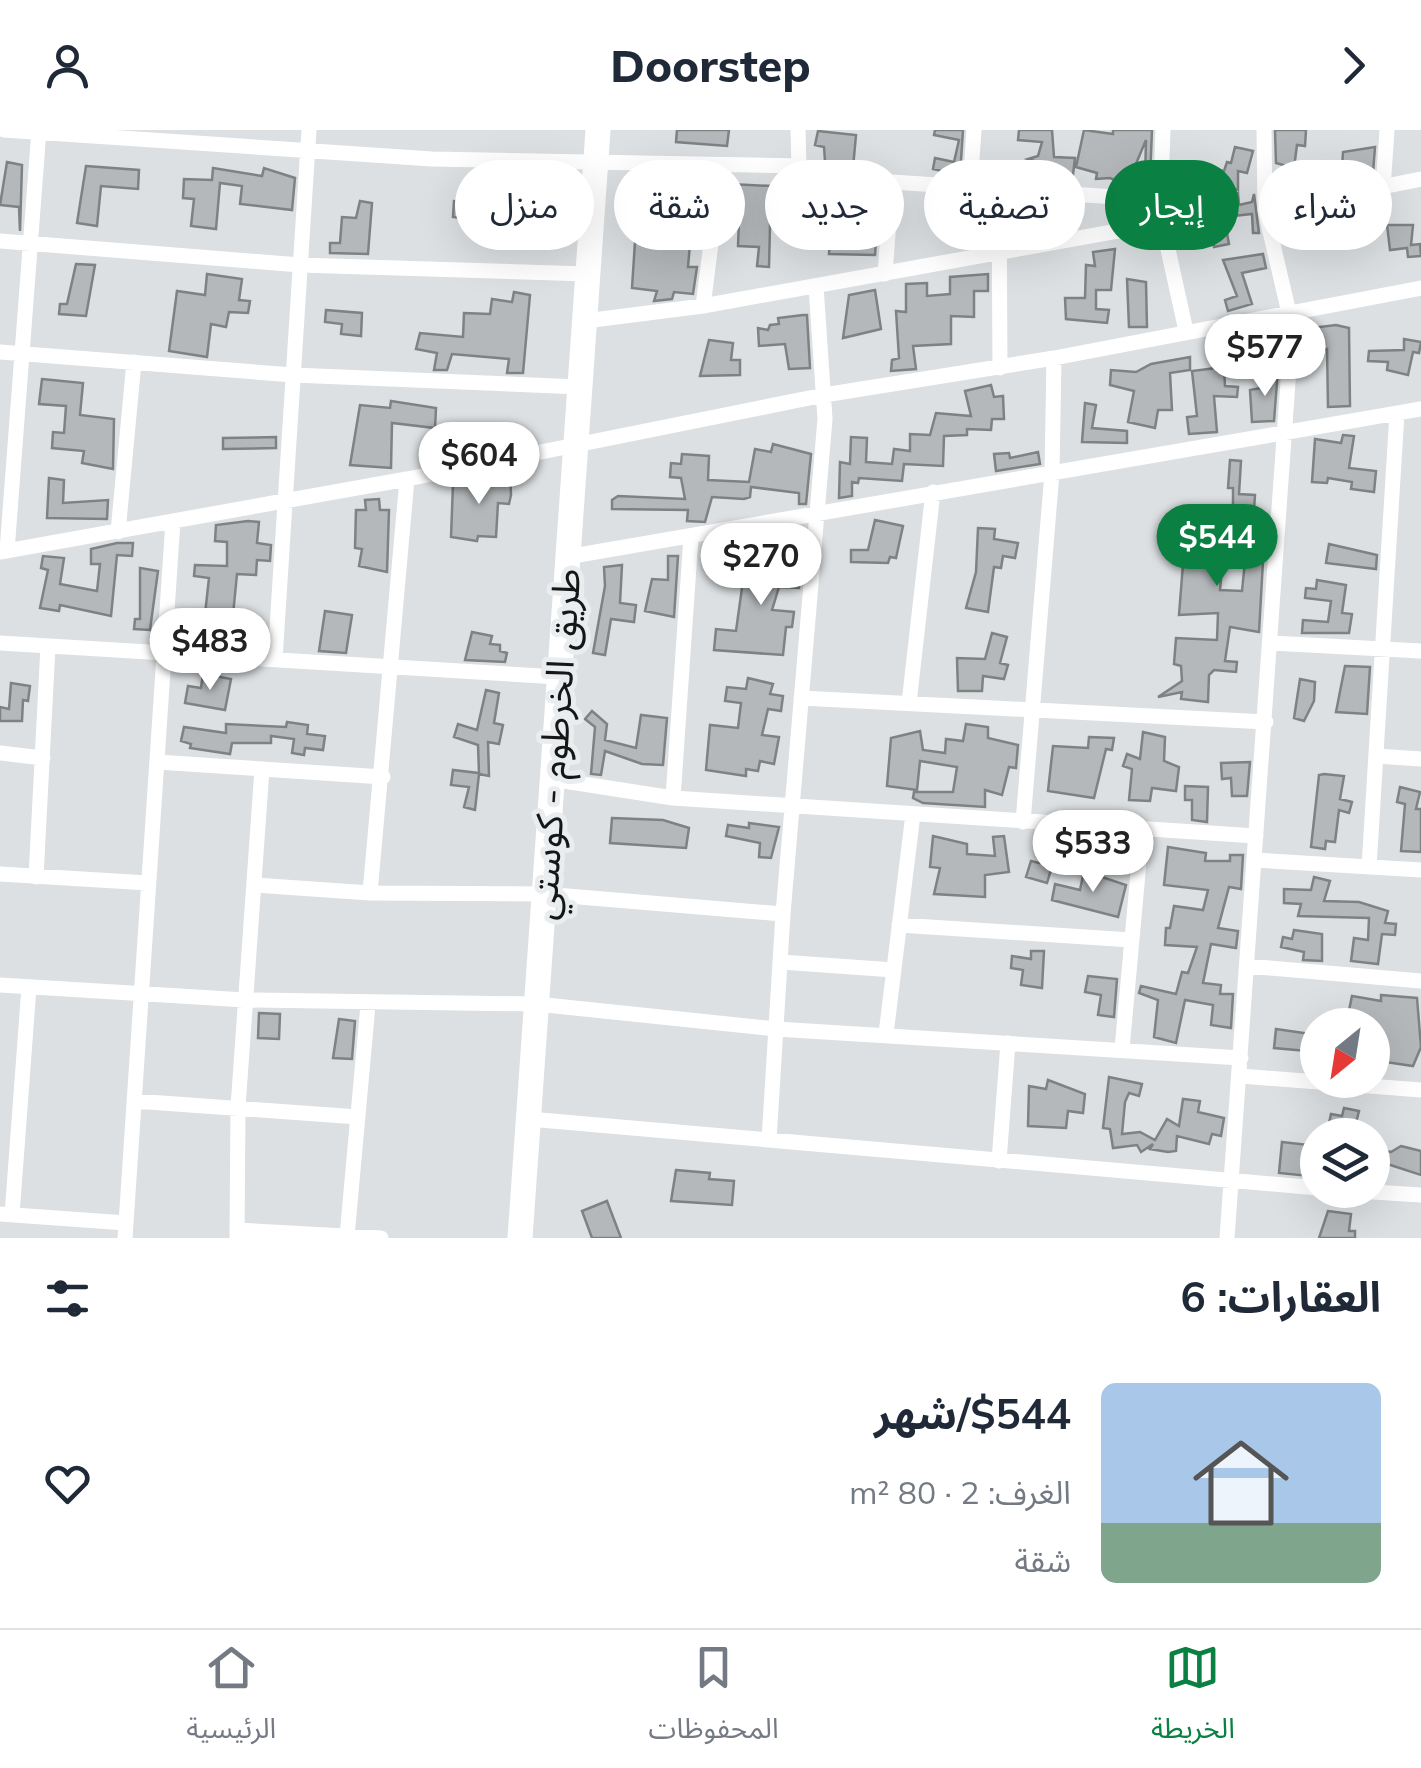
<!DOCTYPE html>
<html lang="ar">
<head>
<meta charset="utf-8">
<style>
  :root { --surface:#fff; --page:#f2f2f3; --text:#1f2937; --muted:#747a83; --line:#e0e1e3; --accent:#0b8043 }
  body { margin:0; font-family:Mulish,"Noto Sans Arabic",sans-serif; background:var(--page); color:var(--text); direction:rtl; height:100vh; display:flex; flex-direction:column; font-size:38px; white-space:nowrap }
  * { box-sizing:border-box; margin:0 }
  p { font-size:32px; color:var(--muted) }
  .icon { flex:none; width:55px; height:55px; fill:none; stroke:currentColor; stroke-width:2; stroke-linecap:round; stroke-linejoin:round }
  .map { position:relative; height:1108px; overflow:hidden; direction:ltr }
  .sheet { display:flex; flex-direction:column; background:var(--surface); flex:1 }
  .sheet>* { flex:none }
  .hud { position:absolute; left:30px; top:30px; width:1362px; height:90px; direction:rtl; display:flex; gap:20px }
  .needle { width:65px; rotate:210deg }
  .controls { position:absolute; left:1300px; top:878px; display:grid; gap:20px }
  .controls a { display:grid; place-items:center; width:90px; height:90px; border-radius:50%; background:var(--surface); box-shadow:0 10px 40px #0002; font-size:50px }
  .price { position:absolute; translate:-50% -85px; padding:0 22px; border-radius:35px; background:#fff; color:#222; font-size:32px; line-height:65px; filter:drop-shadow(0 2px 5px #0008) }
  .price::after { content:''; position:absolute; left:50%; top:60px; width:30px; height:22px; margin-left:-15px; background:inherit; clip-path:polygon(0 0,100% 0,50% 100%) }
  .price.active { background:var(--accent); color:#fff }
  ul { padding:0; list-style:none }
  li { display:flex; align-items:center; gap:30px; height:250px; padding:0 40px }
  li+li { border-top:2px solid var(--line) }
  li span { display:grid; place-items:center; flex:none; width:280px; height:200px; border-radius:15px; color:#555 }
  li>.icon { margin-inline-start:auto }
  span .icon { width:120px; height:120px; fill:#fffc; stroke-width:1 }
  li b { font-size:42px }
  h2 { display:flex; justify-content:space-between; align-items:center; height:120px; padding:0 40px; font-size:42px }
  .tag { padding:0 35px; border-radius:45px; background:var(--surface); box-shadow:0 10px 40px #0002; font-size:35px; line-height:90px }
  .tag.active { background:var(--accent); color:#fff }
  header { display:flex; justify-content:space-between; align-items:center; height:130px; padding:0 40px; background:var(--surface); font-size:45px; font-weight:800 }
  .tabs { display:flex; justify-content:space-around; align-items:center; height:140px; border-top:2px solid var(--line); background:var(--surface); font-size:28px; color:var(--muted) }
  .tabs a { display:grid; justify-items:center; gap:5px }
  .tabs .active { color:var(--accent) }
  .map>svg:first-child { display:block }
</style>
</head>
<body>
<header><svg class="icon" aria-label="forward" viewBox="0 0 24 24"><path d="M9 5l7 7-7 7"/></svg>Doorstep<svg class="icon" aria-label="person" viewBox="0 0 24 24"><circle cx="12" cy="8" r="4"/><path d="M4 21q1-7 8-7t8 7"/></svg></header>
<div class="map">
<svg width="1421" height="1108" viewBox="0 0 1421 1108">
  <rect width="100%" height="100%" fill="#dce0e2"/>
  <path fill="#b4b8ba" stroke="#7e8283" stroke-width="2.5" fill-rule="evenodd" d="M677,0H729L727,16L676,12Z
    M935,0H963L960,45L933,39L935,28L954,32L959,10L934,5Z
    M1019,0H1052L1054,27L1075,28L1072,53L1055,52L1057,38L1028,29L1038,26L1042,12L1018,10Z
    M1084,0L1113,4V0H1152L1150,49H1145L1146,10L1127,55L1110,48L1096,49L1097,43L1076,37Z
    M1275,0H1306L1305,16L1297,15L1294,38L1276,33Z
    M818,1L856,5L853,38L825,31L824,17L815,15Z
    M1235,17L1253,21L1247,43L1238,41V60L1208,53L1211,38L1224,41L1227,32L1231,33Z
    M1375,17L1373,43L1341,53L1343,22Z
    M7,32L22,35L20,101L19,77L0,75Z
    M86,36L139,40L138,59L101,56L97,96L77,93Z
    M213,38L262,46L264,38L295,48L292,80L240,74L242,56L220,53L216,99L191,96L194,69L183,68L184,49L212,50Z
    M701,48L708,49L702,93L670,86V54L700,61Z
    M730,54L771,56L769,137L757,136L759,117L738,116L739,90L726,89Z
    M470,56L492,60L491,74L533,82L530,98L453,87L454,71L467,72Z
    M1238,63L1239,75L1252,72L1254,64L1259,103H1253L1252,84L1224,87L1229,114L1214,117L1205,73Z
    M360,71L372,73L368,124L330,123V113H340L342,87L356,88Z
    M955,71L988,73V95L962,93L960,106L950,104Z
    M850,83L878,85L875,125L829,124L831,91H850Z
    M655,91L668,93L666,112L690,114L688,137H697L693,164L674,162L672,169L654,171L657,161L632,158L635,112L652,114Z
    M1387,95H1413L1411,115L1420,114L1421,126L1408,127L1407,118L1390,120Z
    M1115,119L1111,160H1096V179L1109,180L1107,193L1066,189L1065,168H1085L1086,135L1095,136L1093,122Z
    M1263,124L1266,138L1242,143L1252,174L1228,181L1225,170L1237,166L1223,130Z
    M76,134L95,135L86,186L59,184L60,174H67Z
    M207,144L242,149L239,170L250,171L248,183L229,182L226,197L211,194L207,227L169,221L177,161L205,165Z
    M988,144V161H974V187L951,186V214L913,216L916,239L891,241L892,230L899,228L896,181L906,182V154L927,153V166L950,164V147Z
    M1127,149L1146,152L1147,197H1129Z
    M875,160L881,199L843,208L849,165Z
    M514,162L530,165L523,243H507L509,229L452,224L447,240H434L437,223L416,219L420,203L463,207L464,183L490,184L492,169L512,172Z
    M326,180L362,183L361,206L341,204L342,194L325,192Z
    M803,185H807L810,238L789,239L785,214L759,216L758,198L768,200L770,195L779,194L778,188Z
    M1336,195L1349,198L1350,276L1328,277L1327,219L1322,220L1321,209L1312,210L1311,198Z
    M1404,209L1421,212L1419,223L1413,222L1408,245L1387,240L1388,232L1368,231L1369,221L1404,220Z
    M709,210L733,213L731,230H740V245L700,246Z
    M1190,227V240L1170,243L1172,280H1158L1155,298L1128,292L1134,261L1110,255L1111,240L1136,242L1151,234Z
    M1224,237L1225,256L1238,257L1237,267L1214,266L1217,302L1189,304L1187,287L1197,286L1192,241Z
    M1278,239L1274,291L1252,292L1250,260L1261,258L1266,242Z
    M42,249L83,253L80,285L114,289L113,339L82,333L84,321L52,318L53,302L64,303L66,276L39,274Z
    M991,255L994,267L1003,266L1004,289H992L991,300L967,299V305L944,306L943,336L904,334L902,351L859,348L858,353L852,352V366L839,368L840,332L850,334L851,307L867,308L866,332L892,334L894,319L910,321V304L930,305L936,283L971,286L965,261Z
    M391,271L436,278L435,298L392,293L391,338L350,335L360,275L390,278Z
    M1085,273L1096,275L1092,298L1127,301V313L1082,312Z
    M494,294L517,298L514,316L463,326L440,324L441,303L492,306Z
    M1343,305L1354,306L1349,338L1376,341L1374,362L1351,359L1352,352L1328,348L1327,353L1312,352L1315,309L1341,313Z
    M276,307V318L223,319V308Z
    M773,314L811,324L806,374H799V363L751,357L750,367L744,369L712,367L705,392L687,391L688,380L612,379V370L618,366L685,369L681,348L670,347L671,333L681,334L682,324L709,326L708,350L749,352L755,319L771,322Z
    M1038,322L1040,334L996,341L994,324L1009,323L1010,328Z
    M1230,330L1241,331L1239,364L1255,365L1254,380L1244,379L1246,411H1250L1248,431H1263L1259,502L1230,497L1225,531L1237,532L1236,542L1214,540L1209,545L1208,572L1181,569L1182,562L1158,567L1182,551L1181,536L1174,534L1176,508L1217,510L1218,483L1179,485L1183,434H1200L1198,405L1177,403V389H1186L1188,378L1233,379V358H1228ZM1223,428L1245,431L1242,461L1220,460Z
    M510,340L511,365L509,374L498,373L496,407L478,406L477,411L451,407L453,354L493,353V343Z
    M49,348L64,350L63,373L108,370L107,389L47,388Z
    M379,369L380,380H389L387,442L359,436L362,419L355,418L356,380H366L365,370Z
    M875,390L903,396L896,428L890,427L888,433L851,432V420H868Z
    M248,391L259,392L257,413L271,415L270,431L257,430L256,445L237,444L233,485L205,484L209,448L194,446L195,435L227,436V412L215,411L216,395Z
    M978,398L995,399L994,409L1018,413L1015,428L1003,426L1001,438L994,437L988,482L966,478L976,442Z
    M117,413H133L132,426L117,425L111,486L60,475L59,481L40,478L48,440L41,438L43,426L64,428L60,454L97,461L100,434H91V419Z
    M1329,414L1377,425L1376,439L1326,433Z
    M747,422L785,428V438L800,439L799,458L779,457L772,480L794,482L792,497H786L783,525L714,520L716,499L736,501Z
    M668,426H678L674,487L645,481L652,449L668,450Z
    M622,435L620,473L636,475L634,492L611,489L605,525L593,523L605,456L604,437Z
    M140,438L158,441L150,500L134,499L135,489H140Z
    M1317,450L1346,455L1342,483L1352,484L1349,503H1302L1303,490L1328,492L1331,471L1305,468L1306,458L1316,459Z
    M325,481L352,485L346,523L319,521Z
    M472,502L492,506L490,514L500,515V521L507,523L505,532L465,530Z
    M992,503L1007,507L1000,533L1008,535L1004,549L983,546L982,561H958L957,528L985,529Z
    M1345,536L1370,537L1367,584L1336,582Z
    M203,544L231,549L225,580L185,573L188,556L201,558Z
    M748,548L773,554L770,564L783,566L781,581L768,579L762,605L779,607L774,634L760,631L758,641L746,639V646L706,640L710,595L738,598L741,573L725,571L727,557L746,559Z
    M1300,549L1315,552L1314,571L1304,591L1294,588Z
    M11,553L30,556L28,571L23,570L22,591H0V577L9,579Z
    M486,560L499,563L494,593L503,595L499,614L488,612L489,646L479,644L475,680L464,677L469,657L451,655L453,640L479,643L478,615L454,607L458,594L477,600Z
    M592,581L607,594L605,610L636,618L641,585L667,588L663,635L642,634L605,621L601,645L591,644L595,597L585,589Z
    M287,592L308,595L307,604L325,606L323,620L305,618L304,625L292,623L294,609L271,606V613H232L230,624L190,618L191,614L181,611L184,597L226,603V594L286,597Z
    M966,594L988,597V608L1018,615L1016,638L1009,637L1002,665L985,660V677L923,673L913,668L914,662H953L957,637L920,631L917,660L887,656L891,608L920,601L923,620L945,623L946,609L963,611Z
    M1143,602L1165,607L1164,631L1179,637L1176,661L1152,658L1150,671L1129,670L1132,639L1123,636L1127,624L1140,629Z
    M1089,607L1114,608L1112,620L1106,619L1094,668L1048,661L1053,616L1088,618Z
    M1250,632L1247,666H1232L1231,648L1222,649L1221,633Z
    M1324,644L1344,646L1340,669L1352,672L1349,683L1339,680L1335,712L1326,711L1325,719L1311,717L1319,645Z
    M1185,656L1208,657L1207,692L1192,690V670H1185Z
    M1400,657L1420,662L1416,679H1421V722L1401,721L1405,674L1397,672Z
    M612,688L663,690L689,698L686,718L610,713Z
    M749,693L779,697L771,728L759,727L760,713L726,706L728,695L749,698Z
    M933,706L967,714V724L995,726L993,707L1004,706L1009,742L985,745V767L934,764L940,738L930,737Z
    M1168,717L1206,723L1205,731H1230V725H1243L1241,759L1229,757L1218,798L1238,801L1236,818L1211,814L1203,853L1221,855L1220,864H1233L1231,898L1211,895L1213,875L1185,870L1176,913L1154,907L1158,870L1139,863L1141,856L1176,864L1182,842L1188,843L1197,817L1165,815L1166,798H1170L1174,776L1203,780L1208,760L1164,755Z
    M1043,719L1056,723L1047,753L1026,747L1031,731L1039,733Z
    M1084,741L1126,755L1118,787L1052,770L1055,754L1080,760Z
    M1314,747L1330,751L1324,771L1359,772L1388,781L1385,793L1396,794L1395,805L1382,804L1378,834L1351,831L1354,808L1368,810L1369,788L1298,786L1301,774L1284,773V759L1311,760Z
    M1294,800L1322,804V831L1303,830L1304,822L1281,817L1283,807L1292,809Z
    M1031,821H1044L1042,858L1021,855L1023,840L1011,838L1012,826L1031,829Z
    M1088,846L1117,849L1114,887L1098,885L1101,865L1085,862Z
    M1381,865L1417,868L1421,917L1413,936L1372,930V895H1346L1352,866L1381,871Z
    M259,883L280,884L279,909L258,908Z
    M339,889L355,891L352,929L333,928Z
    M1276,899L1318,905V922L1274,918Z
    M1109,947L1142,954L1139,966L1129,963L1125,972L1122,1004L1140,1002L1155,1010L1167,989L1179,996L1183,969L1200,971L1198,982L1224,988L1221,1006L1212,1004L1209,1014L1177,1006L1176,1021L1168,1022L1150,1019L1153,1014L1141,1022L1137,1015L1113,1018L1110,999L1103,998Z
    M1048,950L1085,964L1083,983L1068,981L1066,998L1028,996L1029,956L1046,959Z
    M1344,978L1359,981L1353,1005L1327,1002L1331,984L1342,986Z
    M1282,1012L1318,1016V1033L1312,1032L1309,1046L1279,1043Z
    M1401,1016L1421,1021V1045L1372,1029V1018L1391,1022Z
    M676,1040L710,1043L709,1049L734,1051L732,1075L671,1071Z
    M607,1071L621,1108H592L582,1081Z
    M1328,1081L1351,1084L1349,1101H1355V1108H1319Z"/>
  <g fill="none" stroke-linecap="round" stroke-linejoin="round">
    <path stroke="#fff" stroke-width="15" d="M4,0L432,29L799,36L848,49L1159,70
      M798,0L799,36
      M1163,0L1160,83L1186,201
      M970,57L974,0
      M1383,58L1387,0
      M999,60L1000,238
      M1265,80L1421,49
      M0,111L300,135L588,144
      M885,144L892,52
      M703,176L721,36
      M585,191L703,176L1162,93
      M0,222L293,245L580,257
      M407,349L824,265L1054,228L1421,158
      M118,402L134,232
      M7,421L39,0
      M0,422L407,349L370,763
      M567,427L1421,279
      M0,513L558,547
      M1271,513L1421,521
      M275,529L309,0
      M801,568L1266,592
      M909,573L933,362
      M0,623L43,628
      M1376,626L1421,629
      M157,632L383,647
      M551,649L673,668L1256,706
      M673,668L691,407
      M1023,692L1052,343L1054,228
      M1255,730L1421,740
      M1369,737L1397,283
      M0,744L148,753
      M36,747L48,516
      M255,755L370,763L544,764L783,784
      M899,795L1132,810
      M781,832L894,840
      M1247,836L1421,851
      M0,855L245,870L536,874L776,899L1241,928
      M886,904L913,684
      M1122,919L1142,699
      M1240,946L1421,960
      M134,971L358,987
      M529,989L1318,1058
      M769,1010L783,784L825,289L816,156
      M999,1031L1008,913
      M1342,1060L1421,1065
      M0,1084L126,1093
      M12,1085L29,857
      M237,1100L381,1108
      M347,1106L368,875
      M125,1108L173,391
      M237,1108L238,977L262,639
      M1227,1108L1292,196L1265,80L1264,0"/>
    <path stroke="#fff" stroke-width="25" d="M520,1108L598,0"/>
  </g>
  <g text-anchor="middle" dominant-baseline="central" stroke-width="10" stroke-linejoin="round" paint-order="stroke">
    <g font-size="38" fill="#151717" stroke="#e9edef">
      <text transform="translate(554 614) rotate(-86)">طريق الخرطوم - كوستي</text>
    </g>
  </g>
</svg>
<div class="controls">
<a><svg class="needle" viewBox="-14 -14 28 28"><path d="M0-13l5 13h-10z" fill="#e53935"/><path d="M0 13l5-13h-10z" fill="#747a83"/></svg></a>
<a><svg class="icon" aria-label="layers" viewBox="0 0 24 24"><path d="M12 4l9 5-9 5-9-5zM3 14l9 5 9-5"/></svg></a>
</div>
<b class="price" style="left:1265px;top:269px">$577</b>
<b class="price" style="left:479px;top:377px">$604</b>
<b class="price active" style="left:1217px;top:459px">$544</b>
<b class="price" style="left:761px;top:478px">$270</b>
<b class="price" style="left:210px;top:563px">$483</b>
<b class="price" style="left:1093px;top:765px">$533</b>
<div class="hud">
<a class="tag">شراء</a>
<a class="tag active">إيجار</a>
<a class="tag">تصفية</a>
<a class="tag">جديد</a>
<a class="tag">شقة</a>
<a class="tag">منزل</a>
</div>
</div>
<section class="sheet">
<h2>العقارات: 6<svg class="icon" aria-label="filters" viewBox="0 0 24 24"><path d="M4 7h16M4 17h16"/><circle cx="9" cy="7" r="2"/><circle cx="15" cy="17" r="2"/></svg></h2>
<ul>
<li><span style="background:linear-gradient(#a9c7e8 70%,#7fa58c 0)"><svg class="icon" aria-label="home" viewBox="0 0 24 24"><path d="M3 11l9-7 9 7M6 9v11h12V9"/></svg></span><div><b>$544/شهر</b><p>الغرف: 2 · 80 m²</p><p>شقة</p></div><svg class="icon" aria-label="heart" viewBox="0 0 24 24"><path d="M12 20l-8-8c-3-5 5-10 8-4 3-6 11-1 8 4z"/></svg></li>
</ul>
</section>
<nav class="tabs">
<a class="active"><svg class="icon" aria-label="map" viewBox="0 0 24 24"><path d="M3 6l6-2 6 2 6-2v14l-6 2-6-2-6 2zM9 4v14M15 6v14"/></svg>الخريطة</a>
<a><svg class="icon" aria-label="saved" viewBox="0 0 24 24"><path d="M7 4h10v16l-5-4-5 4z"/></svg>المحفوظات</a>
<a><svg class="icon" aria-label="home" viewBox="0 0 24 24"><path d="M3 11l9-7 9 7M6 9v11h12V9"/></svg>الرئيسية</a>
</nav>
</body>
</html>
